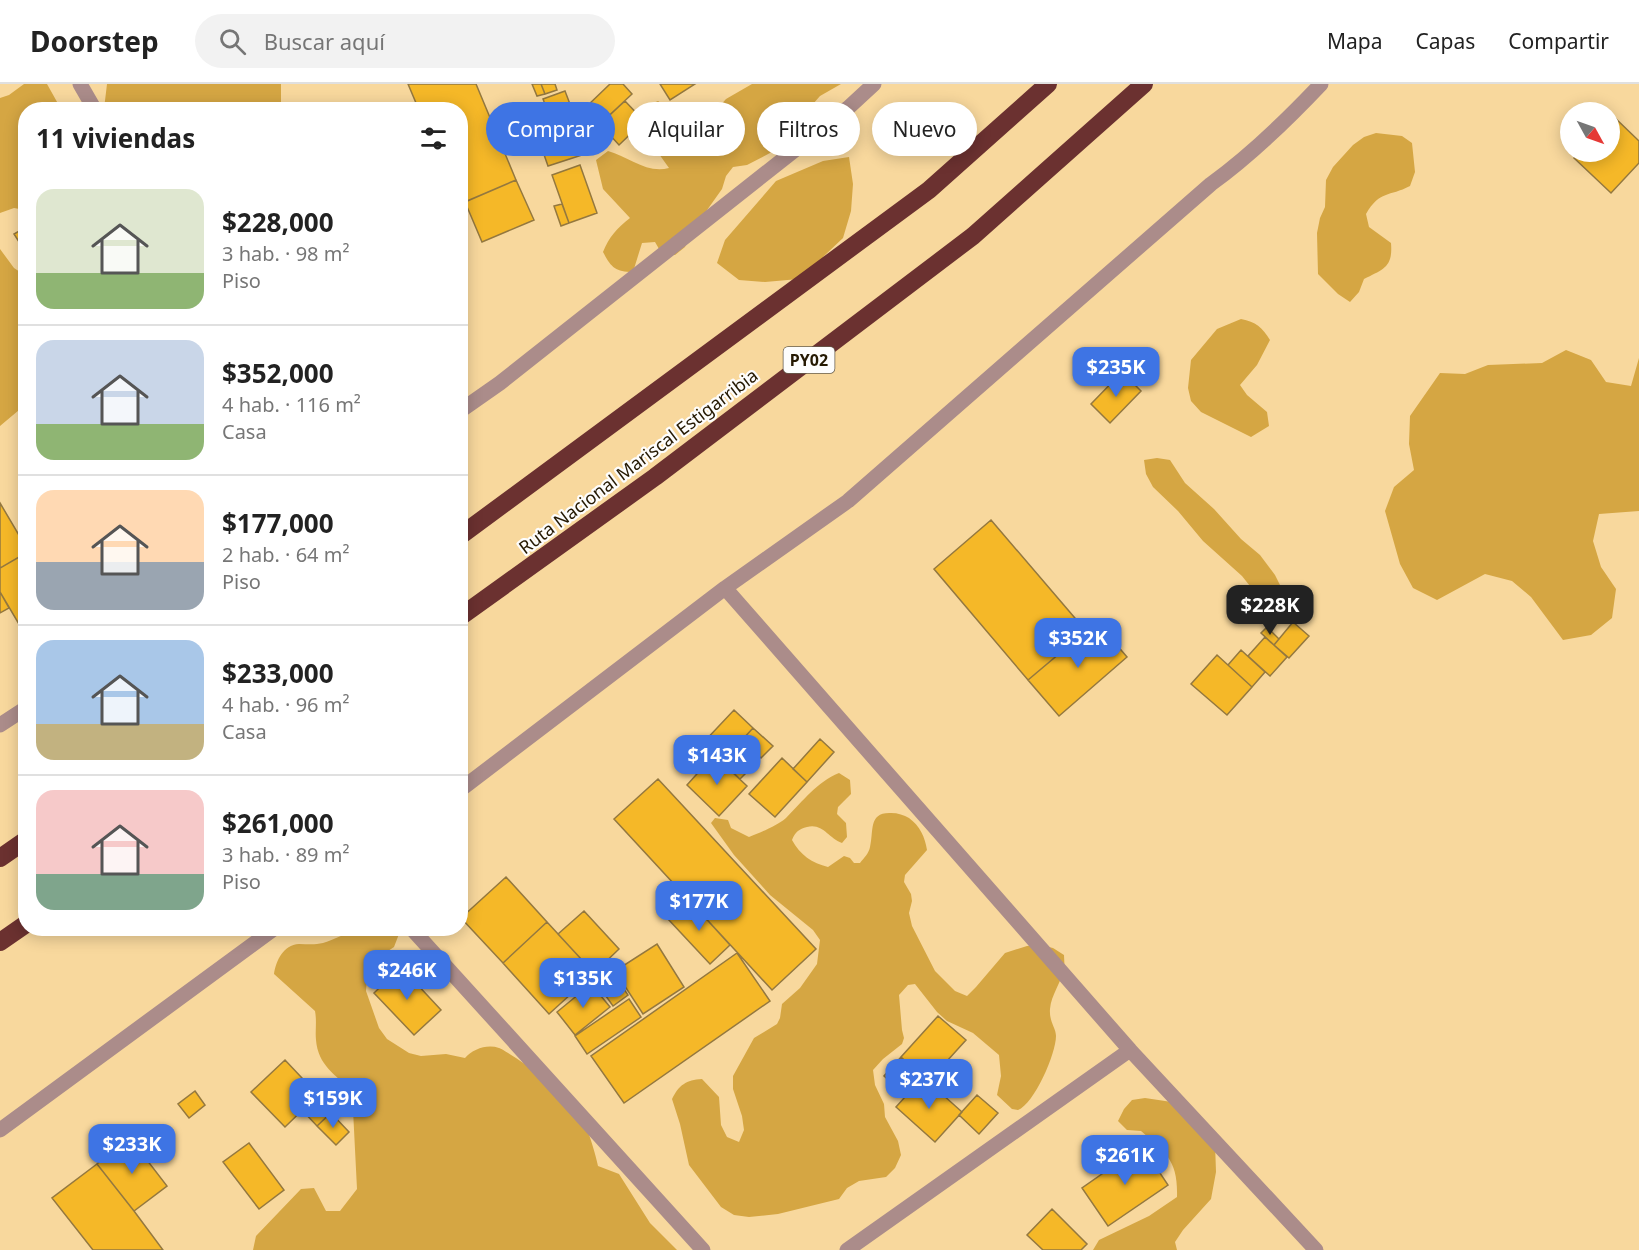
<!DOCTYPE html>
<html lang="es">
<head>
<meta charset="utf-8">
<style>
  :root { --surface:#fff; --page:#f2f2f2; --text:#222; --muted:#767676; --line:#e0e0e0; --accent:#3e74e4 }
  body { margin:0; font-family:"Noto Sans",sans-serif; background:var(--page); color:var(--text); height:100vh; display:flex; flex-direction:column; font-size:22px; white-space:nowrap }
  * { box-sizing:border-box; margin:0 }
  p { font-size:20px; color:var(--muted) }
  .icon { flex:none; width:33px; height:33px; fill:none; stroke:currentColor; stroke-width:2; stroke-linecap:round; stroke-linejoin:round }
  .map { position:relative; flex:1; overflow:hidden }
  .details { position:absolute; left:18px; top:18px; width:450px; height:834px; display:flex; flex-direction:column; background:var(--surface); border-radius:24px; box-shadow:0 3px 15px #0003 }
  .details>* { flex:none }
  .banner { position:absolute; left:486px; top:18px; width:570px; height:54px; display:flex; gap:12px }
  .needle { width:39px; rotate:130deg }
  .buttons { position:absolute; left:1560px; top:18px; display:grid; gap:12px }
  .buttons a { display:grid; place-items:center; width:60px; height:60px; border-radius:50%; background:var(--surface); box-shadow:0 3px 15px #0003; font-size:30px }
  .price { position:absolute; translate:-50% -51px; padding:0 14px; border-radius:12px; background:var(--accent); color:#fff; font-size:20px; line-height:39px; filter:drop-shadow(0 2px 3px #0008) }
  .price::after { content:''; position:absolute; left:50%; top:36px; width:18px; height:14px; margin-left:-9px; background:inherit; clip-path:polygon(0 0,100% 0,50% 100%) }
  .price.on { background:#222; color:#fff }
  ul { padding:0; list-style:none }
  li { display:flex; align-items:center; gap:18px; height:150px; padding:0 18px }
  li+li { border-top:2px solid var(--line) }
  li span { display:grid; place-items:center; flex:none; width:168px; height:120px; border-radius:18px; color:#555 }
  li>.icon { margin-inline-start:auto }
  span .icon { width:72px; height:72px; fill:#fffc; stroke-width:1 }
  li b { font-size:26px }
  h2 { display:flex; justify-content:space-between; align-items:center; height:72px; padding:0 18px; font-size:26px }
  .chip { padding:0 21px; border-radius:27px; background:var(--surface); box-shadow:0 3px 15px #0003; font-size:21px; line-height:54px }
  .chip.on { background:var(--accent); color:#fff }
  header { display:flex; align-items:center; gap:36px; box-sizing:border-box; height:84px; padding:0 30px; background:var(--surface); border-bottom:2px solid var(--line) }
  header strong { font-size:28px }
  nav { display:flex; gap:33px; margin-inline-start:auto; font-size:21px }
  .search { width:420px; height:54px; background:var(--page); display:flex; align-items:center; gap:15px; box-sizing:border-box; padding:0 21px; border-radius:33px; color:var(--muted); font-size:22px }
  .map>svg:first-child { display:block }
</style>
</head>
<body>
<header>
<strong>Doorstep</strong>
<div class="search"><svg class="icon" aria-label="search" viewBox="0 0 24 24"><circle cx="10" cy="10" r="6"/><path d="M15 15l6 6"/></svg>Buscar aquí</div>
<nav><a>Mapa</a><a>Capas</a><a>Compartir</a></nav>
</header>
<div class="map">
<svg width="1639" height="1166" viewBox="0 0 1639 1166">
  <rect width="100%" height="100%" fill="#f8d89d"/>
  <path fill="#d5a643" d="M24,0H47L61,25L26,26L25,126L14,124L0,129V14L9,11Z
    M107,0H281V26L104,25Z
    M752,0H841L820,12L770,69L747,81L733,83L726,92L722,105L690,150L685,163L675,171L662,170L655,158L642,159L633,188C615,188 611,183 603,168C609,153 617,144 630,134L603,105L596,76L608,67C629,73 647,90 669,84L654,63L646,22L658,17L680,32L693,35L717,25L726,15Z
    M1376,49L1402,52L1412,59L1415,88L1410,102C1389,113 1380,106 1366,130L1369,143L1391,159C1393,183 1384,185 1364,195L1359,208L1350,218L1338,210L1318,190L1317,149L1320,134L1325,123L1326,96L1333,83L1353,61L1364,53Z
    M849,73L853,100L851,127L843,154L824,172L810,194L765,198L739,196L717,179L725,156L776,97L823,77Z
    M0,165L14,184L26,192L25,321L0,342Z
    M1241,235C1256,238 1262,243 1270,256L1257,281L1240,301L1247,311L1267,328L1269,342L1251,353L1201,328L1191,317L1188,304L1191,276L1217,245Z
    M1566,266L1591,276L1606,298L1631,302L1639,274V427L1599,430L1593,457L1601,483L1616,505L1612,534L1591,551L1563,556L1531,513L1512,497L1485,490L1437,516L1413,504L1400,480L1385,427L1394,403L1414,386L1409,360L1410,332L1440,289L1465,290L1488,281L1542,279Z
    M1157,374L1170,376L1185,399L1214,425L1241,455L1260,471L1275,491L1287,515L1269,526L1242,492L1203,457L1178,427L1153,403L1146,390L1144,376Z
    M839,689L850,696L851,710L838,723L837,730L846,739L847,753L842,759C828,754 823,739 807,743C799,745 795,748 792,756C800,771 812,779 828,783L844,772L850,774L854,779H860C864,774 869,769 870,763C874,747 868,728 891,729C898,729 904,731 909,734C920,742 925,753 927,766L905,791L904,798L911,810L912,817L909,829L912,842L935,887L955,907L967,912L976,903L1005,869L1027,862L1040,861L1053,864L1064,871C1064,876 1065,881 1064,885C1061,899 1051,911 1050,925C1049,938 1056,944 1056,952C1056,970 1034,1020 1018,1026L1012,1025L997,1011L1001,992L999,971L973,949L947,937L937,928L915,900L908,901L899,911L902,946L904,954L902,960L883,975L873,986L875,1001L884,1020L885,1033L898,1057L901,1071L895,1084L886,1093L859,1097L847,1104L839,1115L778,1130L749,1133L734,1131L721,1123L689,1081L680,1040L672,1015C679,1001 686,996 702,995L719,1013L721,1041L727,1053L739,1058L744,1046L742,1032L733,1005V992L754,954L777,940L780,934L782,920L800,904L817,880L820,856L813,846L770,811L734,771L711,739L715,734L728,736L731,744L749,753C761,748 777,742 786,734C803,717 817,698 839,689Z
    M359,847L385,852L399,850L394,863L382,871L367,894L366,907L379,944L387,955L409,969L421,972L446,970L465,974C473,965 487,960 499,964C508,967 569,1010 574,1017C583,1030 595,1066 598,1082L619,1090L650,1139L677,1166H253L256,1152L301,1105L314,1104L326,1127H340L357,1105L352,1006C335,991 318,981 316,956C315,947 317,938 315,927L274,890C276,877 283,861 299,860C307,860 315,861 323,859C336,855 344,849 359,847Z
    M1145,1014L1185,1020L1215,1059L1216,1088L1211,1115L1183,1146L1175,1158L1177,1166H1093L1099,1156L1149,1132L1177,1113C1178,1076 1166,1069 1141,1047L1127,1046L1118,1037L1124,1025L1132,1016Z"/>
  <path fill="#f5b828" stroke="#94783f" stroke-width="1.5" d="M408,0H476L516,96L460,120V26H419Z
    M532,0H541L545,10L537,12Z
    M541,0H555L557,6L545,10Z
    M610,0H623L632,10L600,40L585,24Z
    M660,0H695L670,16Z
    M565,7L573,28L551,36L543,15Z
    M625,17L644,37L619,61L600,40Z
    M572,32L585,70L548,82L535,45Z
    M1613,32L1639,57V79L1611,109L1574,74L1580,68H1610V36Z
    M580,81L597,129L569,139L552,91Z
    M516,96L534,136L482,158L465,118Z
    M562,120L569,139L561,142L554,122Z
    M26,143V169L14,150Z
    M1122,288L1141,307L1110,339L1091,320Z
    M0,419L26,463V469L0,484Z
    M991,436L1086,547L1028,596L934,485Z
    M26,469V552L0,508V484Z
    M0,508L9,524L0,529Z
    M1097,538L1127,573L1059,632L1028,596Z
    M1293,538L1309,552L1289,574L1274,561Z
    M1267,543L1279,555L1274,561L1261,549Z
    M1265,553L1287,573L1270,592L1248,572Z
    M1241,566L1265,588L1252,603L1228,581Z
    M1217,571L1252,603L1227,631L1191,600Z
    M734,626L753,644L722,678L702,660Z
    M753,644L773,662L761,674L742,656Z
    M820,655L834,668L807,698L793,685Z
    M736,663L754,681L740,695L722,678Z
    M714,671L747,702L719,732L687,701Z
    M782,674L807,698L775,733L749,710Z
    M658,695L816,865L772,906L614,735Z
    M506,793L547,838L503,879L461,834Z
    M689,816L730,861L710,880L668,835Z
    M584,827L619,865L594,889L558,850Z
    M547,838L594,889L549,930L503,879Z
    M657,860L684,903L643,930L615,887Z
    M737,869L770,917L624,1019L591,972Z
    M401,883L441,926L414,951L374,909Z
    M609,883L628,911L613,922L593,894Z
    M591,900L610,923L575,951L557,928Z
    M629,915L641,933L587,970L575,952Z
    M938,932L966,956L928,998L901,973Z
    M901,973L923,993L906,1012L884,992Z
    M285,976L318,1011L285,1043L251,1008Z
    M923,993L962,1028L935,1058L896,1023Z
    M325,1004L340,1020L317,1042L302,1026Z
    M195,1007L205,1021L189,1034L178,1020Z
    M977,1011L998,1029L979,1050L959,1031Z
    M331,1029L349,1048L336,1061L317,1042Z
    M130,1054L167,1102L134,1127L97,1080Z
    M249,1059L284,1106L259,1125L223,1078Z
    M1142,1062L1168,1101L1108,1142L1082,1104Z
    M97,1080L134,1127L163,1166H93L52,1114Z
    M1052,1125L1087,1160L1081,1166H1043L1027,1151Z"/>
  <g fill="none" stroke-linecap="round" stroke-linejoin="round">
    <path stroke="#ab8c8a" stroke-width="15" d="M80,0L95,26
      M460,327L500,299L848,24L874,0
      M725,504L1130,966L847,1166
      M0,641L26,624
      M460,706L725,504L848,417L1211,100C1251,71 1287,36 1321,0
      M411,844L703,1166
      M1130,966L1316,1166
      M0,1046L275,844"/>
    <path stroke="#6b3130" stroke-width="18" d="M460,452L929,106L1048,0
      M460,533L655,393L973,152L1144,0
      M0,774L26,756
      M0,858L26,840"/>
  </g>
  <g text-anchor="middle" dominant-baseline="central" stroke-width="4.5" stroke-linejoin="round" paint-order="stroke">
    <rect fill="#fdfdfd" stroke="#665d4d" stroke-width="1.5" x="783.5" y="263" width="51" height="26" rx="4.5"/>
    <g font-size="16" font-weight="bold" fill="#251902">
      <text x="809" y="276">PY02</text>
    </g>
    <g font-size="18" fill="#251902" stroke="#fdfdfd">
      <text transform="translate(638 377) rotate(-37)">Ruta Nacional Mariscal Estigarribia</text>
    </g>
  </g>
</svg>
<div class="buttons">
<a><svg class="needle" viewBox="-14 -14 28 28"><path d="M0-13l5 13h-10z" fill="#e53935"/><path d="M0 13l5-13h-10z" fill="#767676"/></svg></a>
</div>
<b class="price" style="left:1116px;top:314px">$235K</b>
<b class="price on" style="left:1270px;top:552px">$228K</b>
<b class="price" style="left:1078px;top:585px">$352K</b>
<b class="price" style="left:717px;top:702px">$143K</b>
<b class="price" style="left:699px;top:848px">$177K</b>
<b class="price" style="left:407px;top:917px">$246K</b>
<b class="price" style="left:583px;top:925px">$135K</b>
<b class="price" style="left:929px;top:1026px">$237K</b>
<b class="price" style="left:333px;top:1045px">$159K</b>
<b class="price" style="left:132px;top:1091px">$233K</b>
<b class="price" style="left:1125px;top:1102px">$261K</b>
<div class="banner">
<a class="chip on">Comprar</a>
<a class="chip">Alquilar</a>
<a class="chip">Filtros</a>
<a class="chip">Nuevo</a>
</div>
<section class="details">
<h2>11 viviendas<svg class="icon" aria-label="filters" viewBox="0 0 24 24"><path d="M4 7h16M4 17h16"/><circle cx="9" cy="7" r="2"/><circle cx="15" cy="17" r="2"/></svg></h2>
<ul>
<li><span style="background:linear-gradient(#dfe7d0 70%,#8fb573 0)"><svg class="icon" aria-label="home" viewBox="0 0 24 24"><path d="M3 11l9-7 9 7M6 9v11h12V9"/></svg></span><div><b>$228,000</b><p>3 hab. · 98 m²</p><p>Piso</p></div></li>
<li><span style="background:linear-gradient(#c9d6e8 70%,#8fb573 0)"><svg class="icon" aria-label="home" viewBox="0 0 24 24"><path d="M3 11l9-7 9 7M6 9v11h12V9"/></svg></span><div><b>$352,000</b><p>4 hab. · 116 m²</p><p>Casa</p></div></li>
<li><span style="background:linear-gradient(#ffd9b3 60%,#9aa5b1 0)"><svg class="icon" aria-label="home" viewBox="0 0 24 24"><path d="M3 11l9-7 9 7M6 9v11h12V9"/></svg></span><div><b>$177,000</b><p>2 hab. · 64 m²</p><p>Piso</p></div></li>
<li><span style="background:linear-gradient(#a9c7e8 70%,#c2b280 0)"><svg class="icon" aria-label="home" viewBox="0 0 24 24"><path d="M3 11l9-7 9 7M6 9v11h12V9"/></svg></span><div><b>$233,000</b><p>4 hab. · 96 m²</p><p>Casa</p></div></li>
<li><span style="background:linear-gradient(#f6c9c9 70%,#7fa58c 0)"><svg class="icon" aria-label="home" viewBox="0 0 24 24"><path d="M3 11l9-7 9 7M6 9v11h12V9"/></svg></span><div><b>$261,000</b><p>3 hab. · 89 m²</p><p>Piso</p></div></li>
</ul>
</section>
</div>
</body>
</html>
